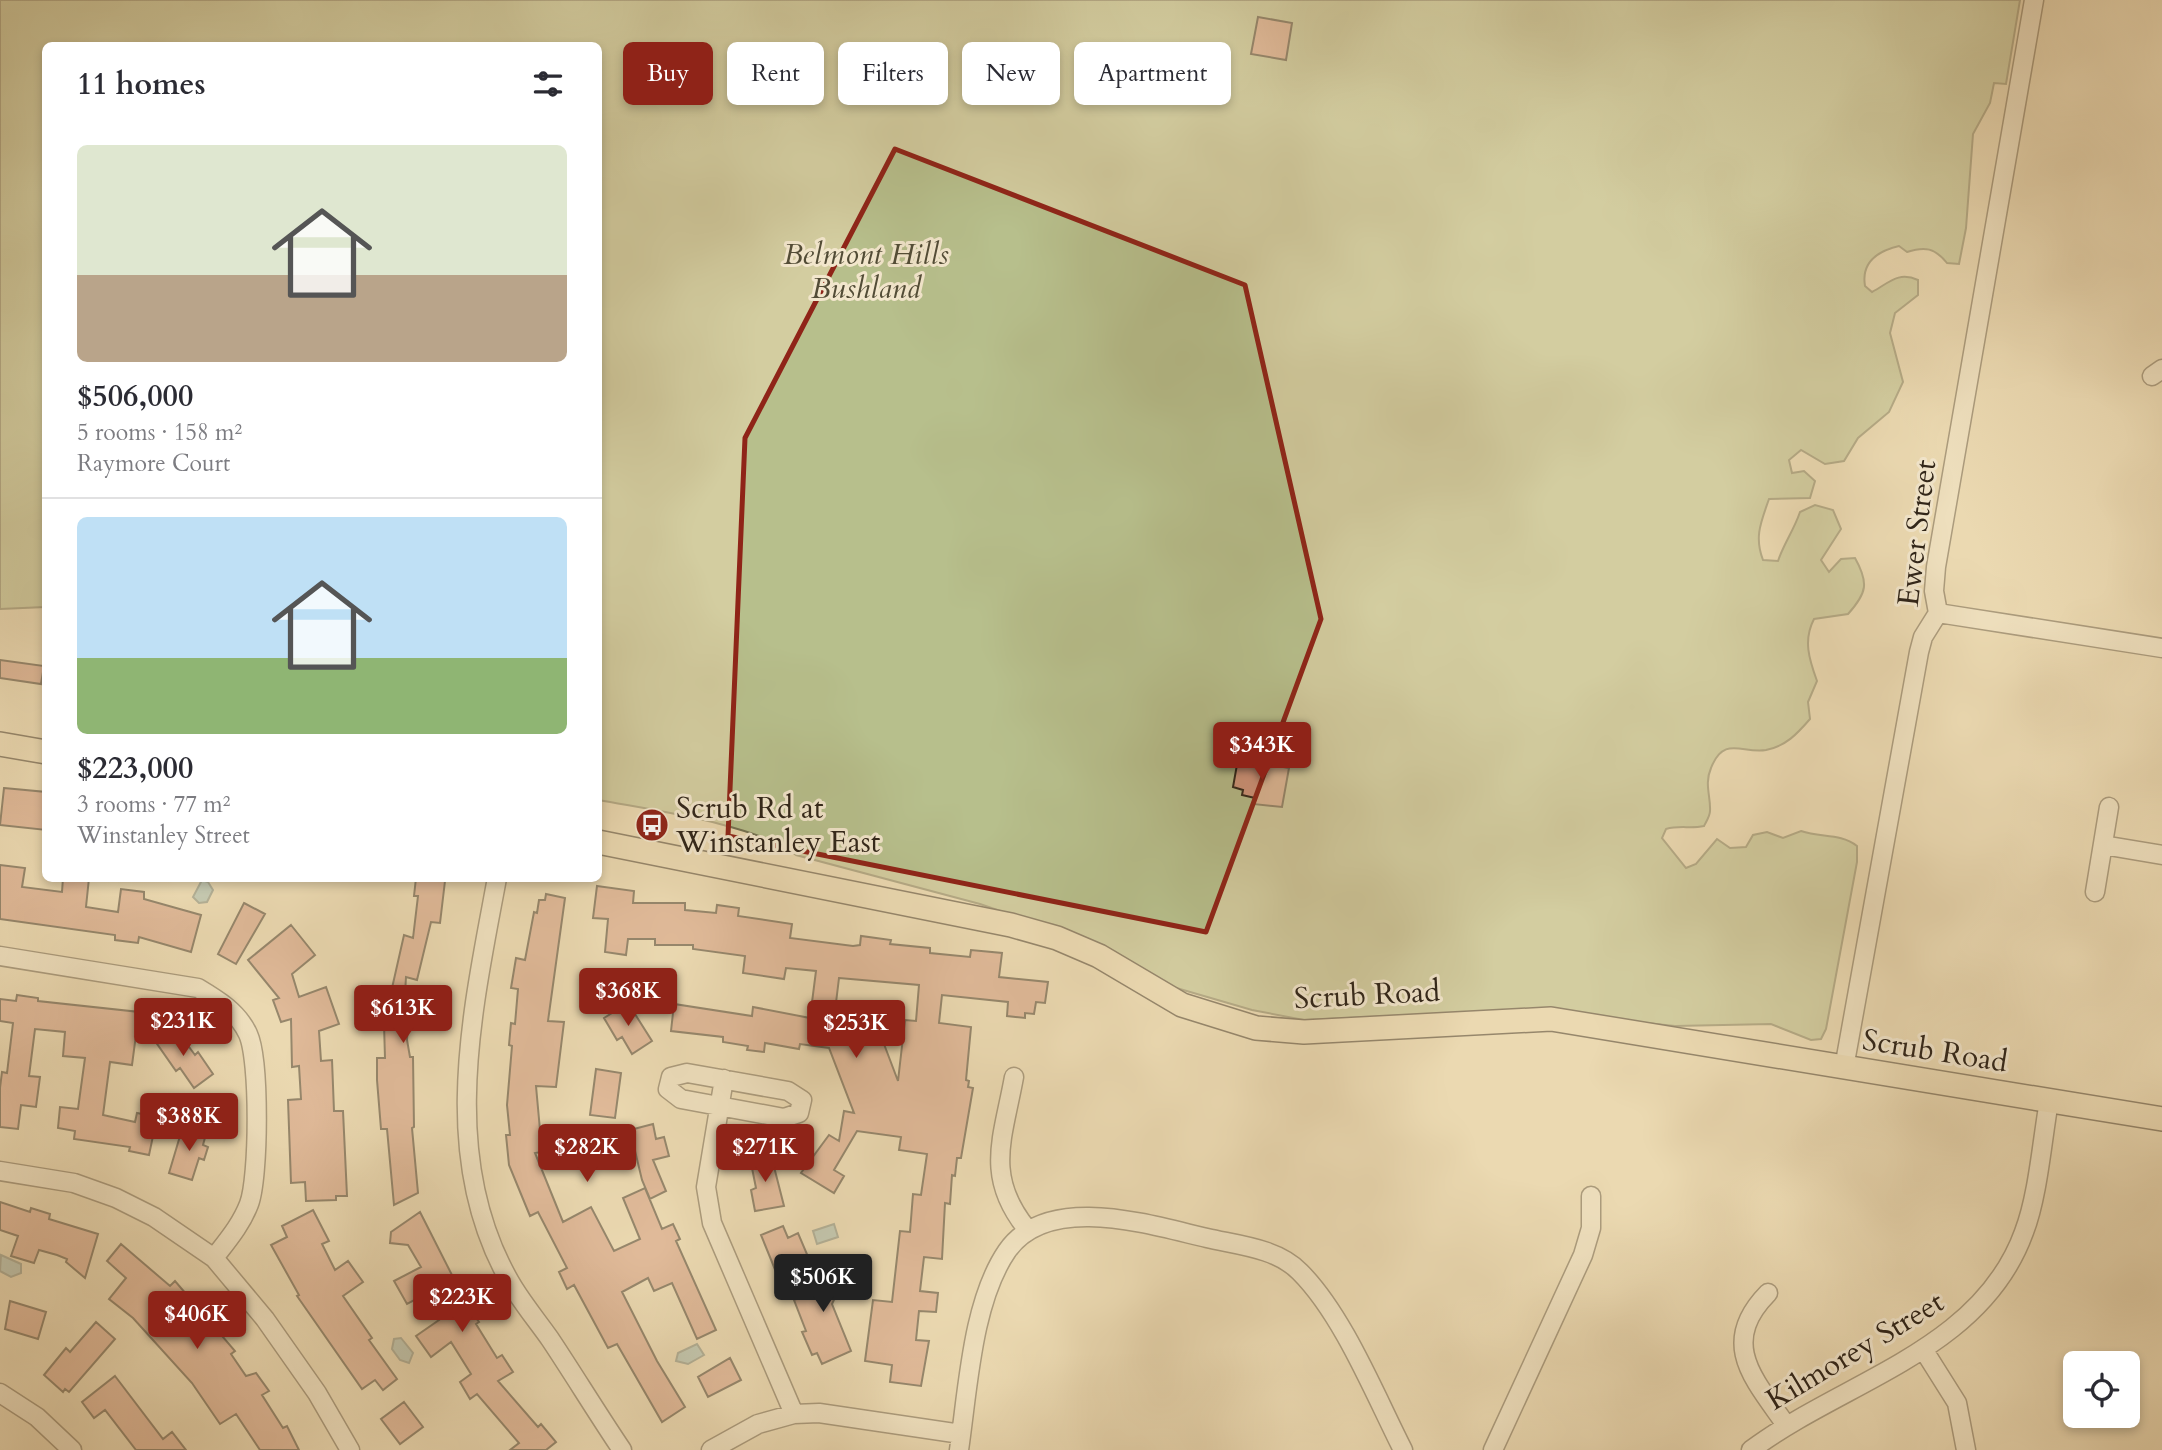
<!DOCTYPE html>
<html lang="en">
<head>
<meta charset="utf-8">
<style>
  :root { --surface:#fff; --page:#f7f7f7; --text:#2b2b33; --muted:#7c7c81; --line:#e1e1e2; --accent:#8f2418 }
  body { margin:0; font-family:Cardo,serif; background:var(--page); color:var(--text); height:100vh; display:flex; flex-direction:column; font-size:26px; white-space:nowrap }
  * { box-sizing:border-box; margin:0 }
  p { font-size:23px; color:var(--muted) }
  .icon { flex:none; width:38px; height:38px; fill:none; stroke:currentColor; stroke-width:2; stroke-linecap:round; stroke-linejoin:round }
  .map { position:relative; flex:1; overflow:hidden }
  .sheet { position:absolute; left:42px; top:42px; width:560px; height:840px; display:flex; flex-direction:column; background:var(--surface); border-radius:10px; box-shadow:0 4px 10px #0003 }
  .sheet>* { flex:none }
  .top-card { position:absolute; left:623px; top:42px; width:665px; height:63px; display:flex; gap:14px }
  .tools { position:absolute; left:2063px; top:1351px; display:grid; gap:14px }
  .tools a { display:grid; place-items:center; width:77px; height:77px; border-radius:10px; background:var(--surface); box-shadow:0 4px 10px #0003; font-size:35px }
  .price { position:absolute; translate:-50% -60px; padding:0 16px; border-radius:7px; background:var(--accent); color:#fff; font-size:23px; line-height:46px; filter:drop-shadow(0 2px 4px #0008) }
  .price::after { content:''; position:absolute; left:50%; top:42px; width:21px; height:16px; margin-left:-10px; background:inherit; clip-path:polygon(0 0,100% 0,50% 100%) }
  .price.active { background:#222; color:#fff }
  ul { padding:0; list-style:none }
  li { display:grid; align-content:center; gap:14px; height:371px; padding:0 35px }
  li+li { border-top:2px solid var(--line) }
  li span { display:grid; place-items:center; height:217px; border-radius:10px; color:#555 }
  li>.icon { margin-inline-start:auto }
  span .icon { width:126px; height:126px; fill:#fffc; stroke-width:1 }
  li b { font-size:30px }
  h2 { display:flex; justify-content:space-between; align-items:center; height:84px; padding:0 35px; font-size:30px }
  .pill { padding:0 24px; border-radius:10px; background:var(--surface); box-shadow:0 4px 10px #0003; font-size:24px; line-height:63px }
  .pill.active { background:var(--accent); color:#fff }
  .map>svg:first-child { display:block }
</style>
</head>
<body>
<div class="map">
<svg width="2162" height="1450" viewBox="0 0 2162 1450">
  <rect width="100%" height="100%" fill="#ebd9b1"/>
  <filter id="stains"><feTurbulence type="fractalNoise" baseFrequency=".00286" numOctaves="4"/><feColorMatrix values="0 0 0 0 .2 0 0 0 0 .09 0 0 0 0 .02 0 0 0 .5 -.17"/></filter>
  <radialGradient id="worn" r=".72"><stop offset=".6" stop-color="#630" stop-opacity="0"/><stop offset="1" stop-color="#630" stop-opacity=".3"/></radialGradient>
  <path fill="#b7bf8c" stroke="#747252" stroke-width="2" d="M0,0H2020L2006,84L1994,83L1990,103L1973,134L1966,228L1959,264L1947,263C1935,248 1925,246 1907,252L1899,246C1878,251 1861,262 1865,286L1872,292C1889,283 1898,271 1918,280V295L1895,313L1890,333L1903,382L1889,412L1858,438L1844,461L1825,464L1801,450L1789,460L1792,473L1804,471L1815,481L1810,498L1769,499C1761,522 1754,537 1763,560L1778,561C1784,543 1794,530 1800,512L1815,505L1833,510L1841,529L1821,560L1829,572L1841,559L1855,558C1869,583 1867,593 1848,614L1814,619C1803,640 1809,659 1817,681L1808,702L1810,719C1797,734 1786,746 1766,750C1742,754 1724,735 1711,768C1704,784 1711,797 1710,811C1710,816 1706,822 1704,826C1690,829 1680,825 1666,829L1662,838L1686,868L1696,864L1717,839L1730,848L1746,847L1753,835L1767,832L1783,838L1801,831C1821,838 1840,833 1857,846V862L1826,1029L1821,1039L1811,1040L1771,1024L1675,1026L1521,1010L1304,1020L1252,1010L1173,987L1084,940L980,904L796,855C756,824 651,810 599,800L598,46H46L45,607L0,609Z"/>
  <path fill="#9ab9b3" stroke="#707e75" stroke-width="2" d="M202,880L208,882L213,890L207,902L199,903L193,897Z
    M834,1224L838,1237L817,1244L813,1231Z
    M1,1255L21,1264V1273L11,1277L0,1271Z
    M401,1338L413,1353L409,1363L400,1360L392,1349L394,1339Z
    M697,1344L704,1355L688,1364L676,1361L678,1353Z"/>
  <path fill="#d2957d" stroke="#302519" stroke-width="2" fill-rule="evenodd" d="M1258,17L1292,23L1286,60L1251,54Z
    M0,660L44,666L41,684L0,678Z
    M1238,759L1289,768L1282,807L1253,804L1255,798L1242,795L1243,790L1233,787Z
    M4,788L46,792V830L0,825Z
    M0,865L25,868L22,887L62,892L63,878H89L86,907L118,912L121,889L144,892V899L201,915L191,952L139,937L138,943L115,940V935L0,919Z
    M416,878L445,881L440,923L431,922L417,980L406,977L404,1011H409L407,1040L410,1057H413L414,1127L412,1128L418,1193L394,1205L387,1129H381L377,1080V1058H385L384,1024L367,1023L368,996L390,997L404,935L413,938L418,896H414Z
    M597,886L634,891L633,903H685V910L716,913L717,905L739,908L738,916L792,924L790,938L853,946L860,945L861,936L891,940L890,944L930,948V953L970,957L971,950L1002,953L999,977L1048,982L1045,1003L1036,1002L1034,1014L1025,1013V1018L1007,1016L1008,1002L942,995L939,1023L971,1027L966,1080L969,1081L968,1087L973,1088L961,1158H957L955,1176L952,1175L950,1204L945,1203L942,1259L924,1257L920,1291L938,1293L936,1312L919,1311L916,1340L929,1341L921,1386L890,1382L892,1365L865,1361L873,1300L892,1302L900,1231L910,1232L913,1194L921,1195L927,1154L899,1150L901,1137L857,1131L834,1170L844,1176L834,1193L801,1173L829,1135L839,1141L844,1111L854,1113L829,1048L800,1044L799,1049L765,1043L764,1052L747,1050L748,1046L723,1042V1037L671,1031L674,1004L752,1016L753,1007L810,1018L816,971L786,968L784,979L743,973L745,956L693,949V945H655V939H628L626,955L605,952L608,919L593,918ZM839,978L919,985L916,1021L905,1020L898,1081L879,1031L835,1011Z
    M546,894L565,898L548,1021L564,1022L556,1087L536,1086L542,1152L535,1153L563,1222L591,1207L614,1251L640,1239L623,1198L645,1188L662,1229L673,1224L680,1239L676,1241L716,1330L697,1339L672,1283L654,1291L648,1278L622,1292L657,1361L685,1407L662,1422L617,1344L608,1348L574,1285L567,1289L559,1272L567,1268L538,1212L530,1216L509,1165L506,1135H510L507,1105L512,1046L509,1045L511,1023L515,1024L518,989L511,988L516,958L525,960L534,912L537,913L539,900H545Z
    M244,903L265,914L236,964L218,954Z
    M291,925L315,955L292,974L299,997L326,987L339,1024L319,1031L321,1061L332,1060L334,1111H343L347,1196H336V1200L306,1201L305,1182L291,1183L288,1100L301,1099L299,1066L292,1067L291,1019L281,1022L273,1000L279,998L248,960Z
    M17,995L38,998V1001L139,1012L132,1065L110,1062L103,1115L135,1122L137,1113L157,1117L149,1155L129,1151L130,1147L74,1139L75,1131L58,1128L60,1107L78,1109L85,1058L63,1056L65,1032L35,1029L29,1076L40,1077L36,1107L21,1105L18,1129L0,1127V1088L2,1072L7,1073L13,1023L0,1021V999L16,1001Z
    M628,1003L652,1041L632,1054L622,1037L617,1040L604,1018Z
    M146,1028L175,1039L178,1032L195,1055L198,1052L213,1074L194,1088L180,1068L176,1071Z
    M596,1069L621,1073L615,1118L590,1115Z
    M653,1124L656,1139L664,1137L669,1156L653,1160L666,1191L650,1199L642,1180L630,1130Z
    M183,1126L206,1134L203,1145L208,1147L204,1160L199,1158L192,1180L169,1173Z
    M771,1155L784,1206L755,1211L751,1190L756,1188L750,1158Z
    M0,1202L30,1212L31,1208L50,1214L49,1219L98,1234L85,1278L66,1262L67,1259L57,1255L39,1250L34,1263L11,1256L18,1236L0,1230Z
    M313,1210L329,1241L322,1244L335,1270L348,1261L363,1282L343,1296L372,1338L369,1340L397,1379L383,1390L375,1380L362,1389L297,1296L299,1295L271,1245L287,1237L282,1226Z
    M420,1212L455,1281L451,1283L479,1322L476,1324L497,1358L502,1355L513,1372L498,1381L538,1427L541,1424L556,1442L546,1450H510L519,1443L477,1394L470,1399L460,1382L471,1374L451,1342L431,1357L416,1336L439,1320L422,1296L407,1304L394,1281L421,1267L408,1245L390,1243L391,1232Z
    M783,1226L788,1238L798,1233L809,1259L776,1272L761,1235Z
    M121,1244L170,1286L175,1281L235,1351L231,1354L246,1376L256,1373L269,1391L262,1395L283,1428L287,1426L299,1450H260L236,1414L220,1424L192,1383L133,1318L109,1299L126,1278L107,1261Z
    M827,1257L846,1274L832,1304L851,1351L822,1364L817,1353L812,1355L802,1332L806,1331L794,1300L811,1293L808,1283Z
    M10,1301L46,1312L38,1339L5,1329Z
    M96,1322L115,1339L69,1392L65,1389L63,1392L44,1375L66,1348L70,1352Z
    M730,1358L741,1380L708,1397L698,1377Z
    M115,1376L163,1439L172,1432L186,1450H136L105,1410L94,1418L82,1402Z
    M404,1402L423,1427L400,1444L381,1419Z"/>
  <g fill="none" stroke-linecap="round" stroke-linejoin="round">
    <defs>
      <path id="minor" d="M2152,376L2162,369
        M1938,613L2162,648
        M2103,845L2162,855
        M497,878C472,1013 437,1161 513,1287C524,1305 538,1322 550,1339C574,1375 597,1413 622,1450
        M2095,892L2109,807
        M0,956L198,988C218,1000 238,1012 248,1034C260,1060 259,1178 249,1204C241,1225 227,1241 214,1258
        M1844,1068L1919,652L1923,637L1938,613L1934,591L1936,567L2034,0
        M687,1073L788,1091L802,1100L799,1113L784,1118L681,1099L668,1089L671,1077Z
        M1014,1077C1003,1138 984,1176 1027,1229
        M724,1079L706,1187L712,1223L794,1414
        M0,1171L74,1183L116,1198L154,1217L214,1258L265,1319L317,1393L350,1450
        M1768,1293C1719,1343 1753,1378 1786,1425
        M1923,1349L1957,1403L1966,1450
        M0,1393L37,1417L72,1450
        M711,1450L758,1424L794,1414L819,1413L961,1434
        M959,1450C968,1389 972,1302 1007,1251C1048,1192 1150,1225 1207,1238C1237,1245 1277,1248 1300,1272C1343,1315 1375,1395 1403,1450
        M1493,1450L1583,1255L1591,1228V1196
        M1751,1450C1845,1380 1981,1351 2024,1232C2038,1196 2042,1141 2049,1101"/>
      <path id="major" d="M0,744L46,752
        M598,842L1011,925L1057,938L1099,956L1182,1005L1256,1028L1304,1032L1551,1019L2162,1119"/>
    </defs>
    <use href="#minor" stroke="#5f523f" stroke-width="21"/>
    <use href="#major" stroke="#302519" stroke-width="26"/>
    <use href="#minor" stroke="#f2e6cc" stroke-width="18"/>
    <use href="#major" stroke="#ebd9b1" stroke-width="23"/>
  </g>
  <path d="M0 0H2162V1450H0ZM895,149L1245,285L1321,619L1206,932L728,836L745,438Z" fill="#ebd9b1" fill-opacity=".55" fill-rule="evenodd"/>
  <path fill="none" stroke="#8f2418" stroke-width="5" stroke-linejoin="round" d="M895,149L1245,285L1321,619L1206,932L728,836L745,438Z"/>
  <defs>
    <symbol id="bus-disc" viewBox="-11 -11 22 22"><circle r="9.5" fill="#8f2418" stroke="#f2e6cc"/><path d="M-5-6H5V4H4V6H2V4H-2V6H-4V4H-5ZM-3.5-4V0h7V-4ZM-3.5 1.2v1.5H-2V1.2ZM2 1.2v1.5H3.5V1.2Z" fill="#fff"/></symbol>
  </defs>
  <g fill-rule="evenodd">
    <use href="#bus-disc" x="633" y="806" width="38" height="38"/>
  </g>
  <g text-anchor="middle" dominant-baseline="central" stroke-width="6" stroke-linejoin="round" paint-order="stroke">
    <g font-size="30" font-style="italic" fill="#524c36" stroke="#f2e6cc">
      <text x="866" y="254">Belmont Hills<tspan x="866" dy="34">Bushland</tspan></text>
    </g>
    <g font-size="30" fill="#302519" stroke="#f2e6cc">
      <text transform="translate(1917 533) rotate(-83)">Ewer Street</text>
      <text transform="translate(1367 995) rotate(-3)">Scrub Road</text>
      <text transform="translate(1935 1051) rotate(9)">Scrub Road</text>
      <text transform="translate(1855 1351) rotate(-31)">Kilmorey Street</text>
    </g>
    <g font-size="30" fill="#302519" stroke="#f2e6cc" text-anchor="start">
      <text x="676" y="808">Scrub Rd at<tspan x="676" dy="34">Winstanley East</tspan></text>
    </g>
  </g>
  <rect width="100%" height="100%" filter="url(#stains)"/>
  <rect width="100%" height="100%" fill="url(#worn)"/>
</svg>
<div class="tools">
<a><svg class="icon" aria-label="locate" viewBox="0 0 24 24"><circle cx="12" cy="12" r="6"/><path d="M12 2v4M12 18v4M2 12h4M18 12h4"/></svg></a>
</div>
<b class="price" style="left:1262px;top:782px">$343K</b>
<b class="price" style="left:628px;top:1028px">$368K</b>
<b class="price" style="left:403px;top:1045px">$613K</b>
<b class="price" style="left:183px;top:1058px">$231K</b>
<b class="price" style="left:856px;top:1060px">$253K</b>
<b class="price" style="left:189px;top:1153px">$388K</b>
<b class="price" style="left:587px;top:1184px">$282K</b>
<b class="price" style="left:765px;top:1184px">$271K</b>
<b class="price active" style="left:823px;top:1314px">$506K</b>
<b class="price" style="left:462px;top:1334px">$223K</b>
<b class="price" style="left:197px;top:1351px">$406K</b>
<div class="top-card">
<a class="pill active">Buy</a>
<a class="pill">Rent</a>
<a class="pill">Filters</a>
<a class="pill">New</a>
<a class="pill">Apartment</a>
</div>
<section class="sheet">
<h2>11 homes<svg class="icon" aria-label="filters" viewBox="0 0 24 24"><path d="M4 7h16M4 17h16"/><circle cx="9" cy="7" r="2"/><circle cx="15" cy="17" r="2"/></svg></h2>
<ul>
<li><span style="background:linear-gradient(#dfe7d0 60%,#b9a48a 0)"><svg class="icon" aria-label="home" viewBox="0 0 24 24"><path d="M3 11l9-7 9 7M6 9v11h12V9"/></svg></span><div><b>$506,000</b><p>5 rooms · 158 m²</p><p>Raymore Court</p></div></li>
<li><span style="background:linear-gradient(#bfe0f5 65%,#8fb573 0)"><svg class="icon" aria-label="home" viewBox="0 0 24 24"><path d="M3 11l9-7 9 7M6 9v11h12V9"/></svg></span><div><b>$223,000</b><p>3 rooms · 77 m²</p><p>Winstanley Street</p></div></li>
</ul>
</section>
</div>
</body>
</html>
